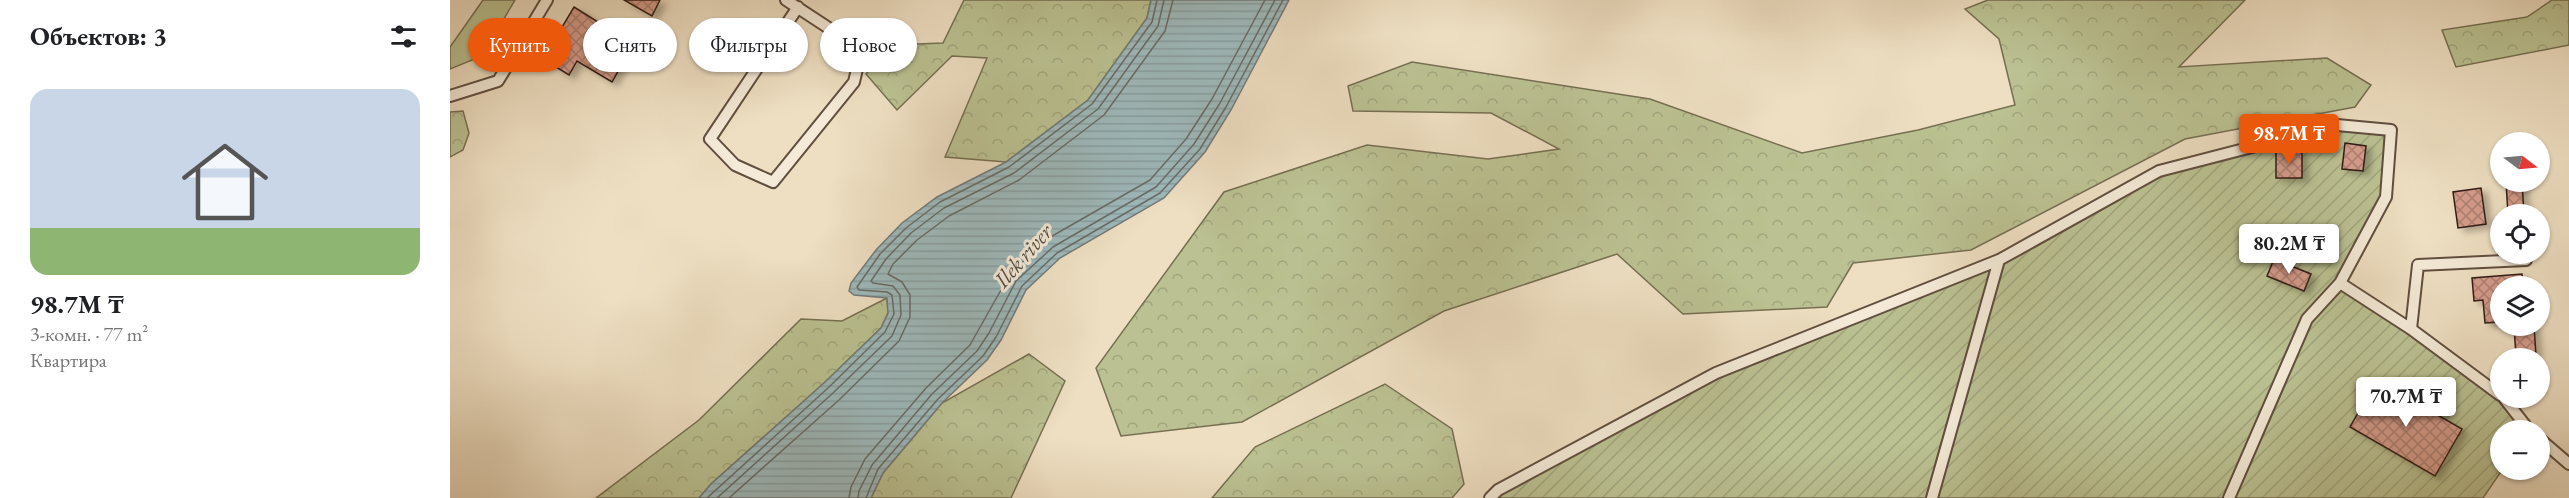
<!DOCTYPE html>
<html lang="ru">
<head>
<meta charset="utf-8">
<style>
  :root { --surface:#fff; --page:#f6f6f6; --text:#202124; --muted:#757577; --line:#e0e0e0; --accent:#ea580c }
  body { margin:0; font-family:"EB Garamond",serif; background:var(--page); color:var(--text); height:100vh; display:flex; flex-direction:column; font-size:22px; white-space:nowrap }
  * { box-sizing:border-box; margin:0 }
  p { font-size:20px; color:var(--muted) }
  .icon { flex:none; width:33px; height:33px; fill:none; stroke:currentColor; stroke-width:2; stroke-linecap:round; stroke-linejoin:round }
  .map { position:relative; flex:1; overflow:hidden }
  .side { display:flex; flex-direction:column; background:var(--surface); width:450px }
  .side>* { flex:none }
  .banner { position:absolute; left:18px; top:18px; width:570px; height:54px; display:flex; gap:12px }
  .needle { width:39px; rotate:106deg }
  .controls { position:absolute; left:2040px; top:132px; display:grid; gap:12px }
  .controls a { display:grid; place-items:center; width:60px; height:60px; border-radius:50%; background:var(--surface); box-shadow:0 2px 4px #0004; font-size:30px }
  .price { position:absolute; translate:-50% -51px; padding:0 14px; border-radius:6px; background:#fff; color:#222; font-size:20px; line-height:39px; filter:drop-shadow(0 2px 3px #0008) }
  .price::after { content:''; position:absolute; left:50%; top:36px; width:18px; height:14px; margin-left:-9px; background:inherit; clip-path:polygon(0 0,100% 0,50% 100%) }
  .price.current { background:var(--accent); color:#fff }
  ul { padding:0; list-style:none }
  li { display:grid; align-content:center; gap:12px; height:318px; padding:0 30px }
  li+li { border-top:2px solid var(--line) }
  li span { display:grid; place-items:center; height:186px; border-radius:18px; color:#555 }
  li>.icon { margin-inline-start:auto }
  span .icon { width:108px; height:108px; fill:#fffc; stroke-width:1 }
  li b { font-size:26px }
  h2 { display:flex; justify-content:space-between; align-items:center; height:72px; padding:0 30px; font-size:26px }
  .tag { padding:0 21px; border-radius:27px; background:var(--surface); box-shadow:0 2px 4px #0004; font-size:21px; line-height:54px }
  .tag.current { background:var(--accent); color:#fff }
  main { display:flex; flex:1; min-height:0 }
  .map>svg:first-child { display:block }
</style>
</head>
<body>
<main>
<section class="side">
<h2>Объектов: 3<svg class="icon" aria-label="filters" viewBox="0 0 24 24"><path d="M4 7h16M4 17h16"/><circle cx="9" cy="7" r="2"/><circle cx="15" cy="17" r="2"/></svg></h2>
<ul>
<li><span style="background:linear-gradient(#c9d6e8 75%,#8fb573 0)"><svg class="icon" aria-label="home" viewBox="0 0 24 24"><path d="M3 11l9-7 9 7M6 9v11h12V9"/></svg></span><div><b>98.7M ₸</b><p>3-комн. · 77 m²</p><p>Квартира</p></div></li>
</ul>
</section>
<div class="map">
<svg width="2119" height="498" viewBox="0 0 2119 498">
  <defs>
    <pattern id="forest-crowns" width="20" height="18" patternUnits="userSpaceOnUse" patternTransform="scale(1.5)"><rect width="20" height="18" fill="#bbc192"/><path d="M2 6a3 3 0 1 1 6 0M12 15a3 3 0 1 1 6 0" fill="none" stroke="#a1a57d"/></pattern>
    <pattern id="garden-furrows" width="10" height="10" patternUnits="userSpaceOnUse" patternTransform="scale(1.5)"><rect width="10" height="10" fill="#bbc192"/><path d="M-1 1l2-2M0 10L10 0M9 11l2-2" fill="none" stroke="#a1a57d"/></pattern>
    <pattern id="water-rules" width="6" height="5" patternUnits="userSpaceOnUse" patternTransform="scale(1.5)"><rect width="6" height="5" fill="#9ebabd"/><path d="M0 2.5h6" fill="none" stroke="#889fa2"/></pattern>
    <pattern id="building-cross-hatch" width="8" height="8" patternUnits="userSpaceOnUse" patternTransform="scale(1.5)"><rect width="8" height="8" fill="#d49b8b"/><path d="M0 0l8 8M0 8l8-8" fill="none" stroke="#ac7e70"/></pattern>
    <filter id="shadow"><feDropShadow dx="6" dy="4" stdDeviation="3" flood-color="#0004"/></filter>
  </defs>
  <rect width="100%" height="100%" fill="#eedfc2"/>
  <filter id="stains"><feTurbulence type="fractalNoise" baseFrequency=".00333" numOctaves="4"/><feColorMatrix values="0 0 0 0 .2 0 0 0 0 .09 0 0 0 0 .02 0 0 0 .5 -.17"/></filter>
  <radialGradient id="worn" r=".72"><stop offset=".6" stop-color="#630" stop-opacity="0"/><stop offset="1" stop-color="#630" stop-opacity=".3"/></radialGradient>
  <path fill="#bbc192" stroke="#766f52" stroke-width="1.5" d="M33,0H65L32,56L0,69V47Z"/>
  <path fill="url(#forest-crowns)" stroke="#766f52" stroke-width="1.5" d="M514,0H701L697,18L638,100L556,162L495,157L537,58L502,56L447,110L416,74L442,45L493,43Z
    M1538,0H1795L1729,67L1877,58L1921,85L1905,107L1735,139L1521,250L1403,263L1377,307L1233,314L1167,254L994,311L792,422L671,436L646,368L774,192L917,145L1038,159L1109,149L1041,113L903,111L898,86L962,62L1200,99L1352,153L1468,130L1565,105L1549,39L1515,9Z
    M2102,0H2119V45L2006,67L1992,30L2077,17Z
    M13,111L19,133L13,150L0,157V112Z
    M437,298L438,313L431,328L374,383L261,484L249,498H146L249,420L351,319L392,321Z
    M579,354L615,381L561,498H421L433,473L492,403Z
    M935,384L1002,429L1014,484L1002,498H762L805,447Z"/>
  <path fill="url(#garden-furrows)" stroke="#766f52" stroke-width="1.5" d="M1887,125L1941,130L1936,197L1890,283L2050,395L2078,430H2050L2052,470L2033,498H1040L1266,373L1549,260L1709,171Z"/>
  <path fill="url(#water-rules)" stroke="#727b79" stroke-width="1.5" d="M701,0H839L781,110L755,152L714,198L610,258L576,290L551,340L537,360L492,403L433,473L421,498H249L261,484L374,383L431,328L438,313L437,298L404,295L399,291L401,283L426,250L452,223L487,197L556,162L638,100L697,18Z"/>
  <g fill="none" stroke-linecap="round" stroke-linejoin="round">
    <path stroke="#676c68" stroke-width="1.5" d="M257,498L378,388L435,332L444,314L442,295L437,292L409,290L407,287L430,254L456,228L490,202L559,167L642,104L702,22L707,0
      M267,498L383,393L442,336L451,315L450,295L443,286L423,283L421,281L436,259L461,233L494,208L564,173L648,109L708,26L714,0
      M279,498L389,400L449,341L460,317V295L452,282L438,274L443,264L467,240L499,216L569,180L654,115L715,31L723,0
      M399,498L401,487L415,459L476,388L520,345L560,274L597,239L700,180L736,139L762,99L815,0
      M408,498L409,491L422,465L482,394L527,351L539,333L566,281L603,247L706,187L744,144L770,103L825,0
      M416,498L428,469L488,399L533,356L546,337L572,286L607,253L710,193L750,149L776,107L833,0"/>
  </g>
  <path fill="url(#building-cross-hatch)" stroke="#301d13" stroke-width="1.5" filter="url(#shadow)" d="M174,0H210L202,16Z
    M124,7L148,22L137,39L174,61L162,82L127,61L119,75L93,59Z
    M1895,143L1916,146L1913,171L1892,169Z
    M1826,152H1852V178H1826Z
    M2056,182H2072L2074,214H2058Z
    M2031,188L2036,224L2008,228L2003,192Z
    M1824,259L1861,274L1854,291L1817,276Z
    M2072,274L2073,286H2050V322L2035,323L2033,300L2024,301L2022,278Z
    M2064,326H2084L2086,355L2066,356Z
    M1927,380L2012,429L1985,476L1900,427Z"/>
  <g fill="none" stroke-linecap="round" stroke-linejoin="round">
    <defs>
      <path id="lane" d="M336,0L397,40L409,60L404,82L323,182L285,165L260,139L348,7
        M0,96L48,81L97,0
        M1961,329L1968,265L2076,260
        M2054,398L2079,430
        M2090,439L2119,464
        M1040,498L1048,490L1266,373L1549,260L1709,171L1887,125L1941,130L1936,197L1890,283L1961,329L2050,395
        M1482,498L1549,260
        M1779,498L1857,319L1890,283"/>
    </defs>
    <use href="#lane" stroke="#604e3f" stroke-width="14"/>
    <use href="#lane" stroke="#f4ead7" stroke-width="10"/>
  </g>
  <g text-anchor="middle" dominant-baseline="central" stroke-width="6" stroke-linejoin="round" paint-order="stroke">
    <g font-size="22" font-style="italic" fill="#514c46" stroke="#f4ead7">
      <text transform="translate(573 256) rotate(-49)">Ilek river</text>
    </g>
  </g>
  <rect width="100%" height="100%" filter="url(#stains)"/>
  <rect width="100%" height="100%" fill="url(#worn)"/>
</svg>
<div class="controls">
<a><svg class="needle" viewBox="-14 -14 28 28"><path d="M0-13l5 13h-10z" fill="#e53935"/><path d="M0 13l5-13h-10z" fill="#757577"/></svg></a>
<a><svg class="icon" aria-label="locate" viewBox="0 0 24 24"><circle cx="12" cy="12" r="6"/><path d="M12 2v4M12 18v4M2 12h4M18 12h4"/></svg></a>
<a><svg class="icon" aria-label="layers" viewBox="0 0 24 24"><path d="M12 4l9 5-9 5-9-5zM3 14l9 5 9-5"/></svg></a>
<a>+</a>
<a>−</a>
</div>
<b class="price current" style="left:1839px;top:165px">98.7M ₸</b>
<b class="price" style="left:1839px;top:275px">80.2M ₸</b>
<b class="price" style="left:1956px;top:428px">70.7M ₸</b>
<div class="banner">
<a class="tag current">Купить</a>
<a class="tag">Снять</a>
<a class="tag">Фильтры</a>
<a class="tag">Новое</a>
</div>
</div>
</main>
</body>
</html>
